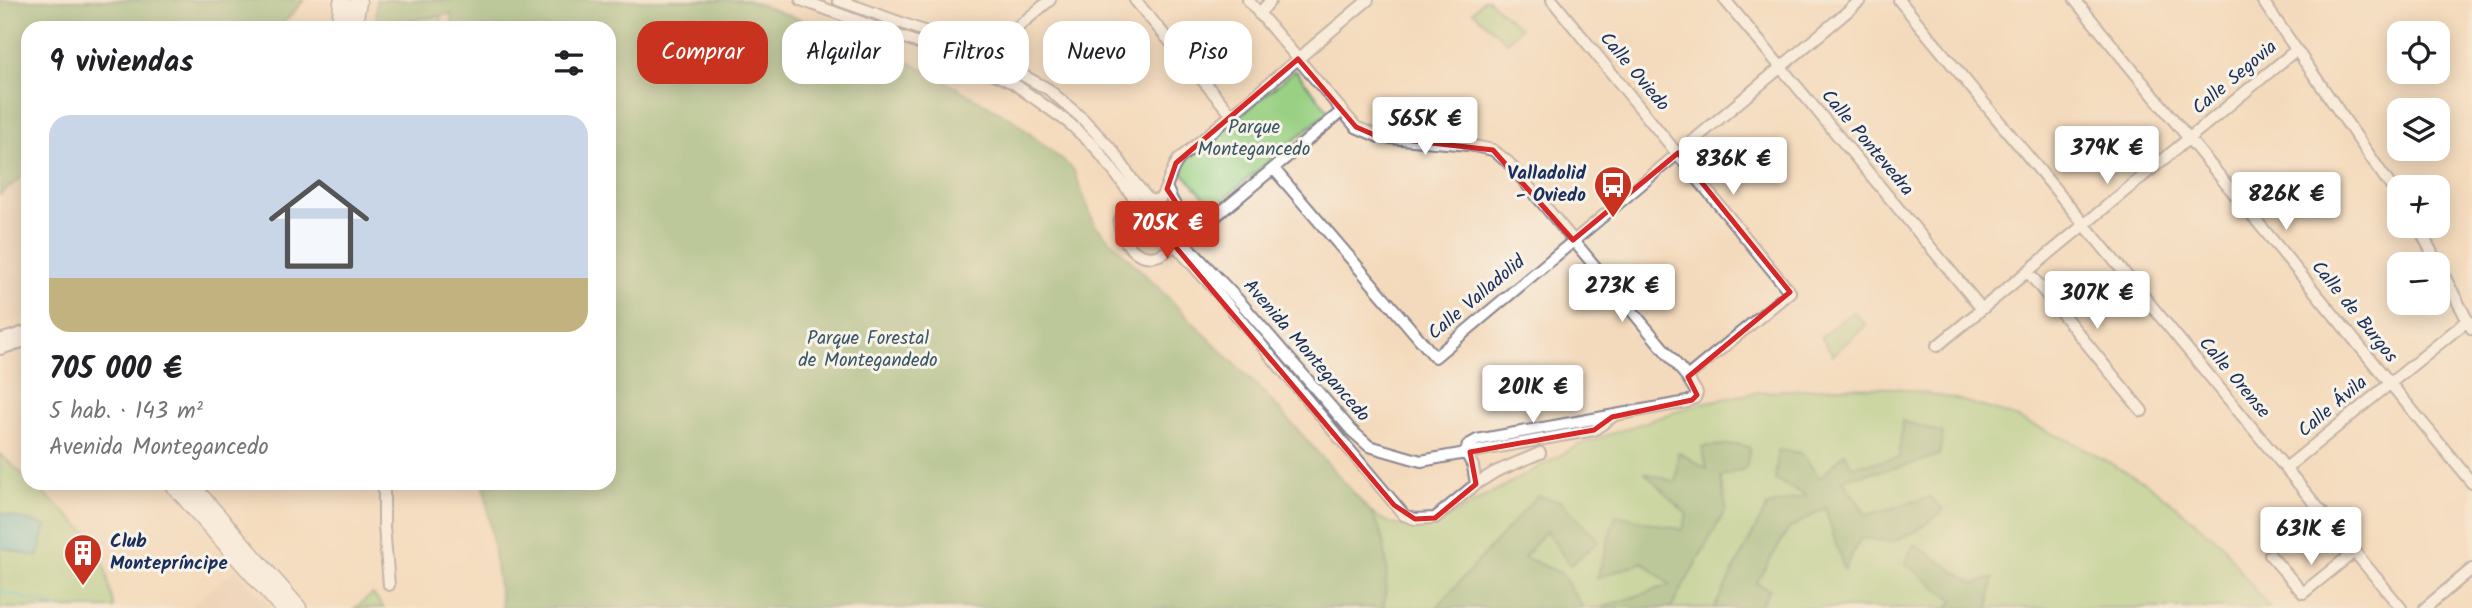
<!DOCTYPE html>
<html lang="es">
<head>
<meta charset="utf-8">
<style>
  :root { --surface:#fff; --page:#f6f6f6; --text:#202124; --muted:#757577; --line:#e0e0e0; --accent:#c8321e }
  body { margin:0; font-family:Kalam,sans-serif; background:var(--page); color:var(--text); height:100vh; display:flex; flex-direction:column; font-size:26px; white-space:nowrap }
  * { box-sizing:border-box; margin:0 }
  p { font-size:23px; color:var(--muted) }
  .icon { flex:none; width:38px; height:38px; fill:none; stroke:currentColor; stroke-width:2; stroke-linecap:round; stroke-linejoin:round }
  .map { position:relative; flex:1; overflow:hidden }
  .panel { position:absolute; left:21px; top:21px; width:595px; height:469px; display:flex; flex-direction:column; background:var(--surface); border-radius:21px; box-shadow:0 4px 18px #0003 }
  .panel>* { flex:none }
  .banner { position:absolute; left:637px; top:21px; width:665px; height:63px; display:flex; gap:14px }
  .controls { position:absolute; left:2387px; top:21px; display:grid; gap:14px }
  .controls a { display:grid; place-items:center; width:63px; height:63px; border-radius:14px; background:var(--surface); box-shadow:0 4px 18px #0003; font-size:35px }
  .price { position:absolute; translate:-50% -60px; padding:0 16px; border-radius:7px; background:#fff; color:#222; font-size:23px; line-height:46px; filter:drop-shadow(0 2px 4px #0008) }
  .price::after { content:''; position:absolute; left:50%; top:42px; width:21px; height:16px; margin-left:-10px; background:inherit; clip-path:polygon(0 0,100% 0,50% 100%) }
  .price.active { background:var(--accent); color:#fff }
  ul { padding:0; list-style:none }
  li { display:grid; align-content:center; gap:14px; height:371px; padding:0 28px }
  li+li { border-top:2px solid var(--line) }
  li span { display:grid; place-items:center; height:217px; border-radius:21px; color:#555 }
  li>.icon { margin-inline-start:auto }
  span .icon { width:126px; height:126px; fill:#fffc; stroke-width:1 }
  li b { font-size:30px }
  h2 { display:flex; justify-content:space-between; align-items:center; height:84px; padding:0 28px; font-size:30px }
  .tag { padding:0 24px; border-radius:21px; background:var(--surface); box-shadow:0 4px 18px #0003; font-size:24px; line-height:63px }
  .tag.active { background:var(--accent); color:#fff }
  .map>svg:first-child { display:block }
</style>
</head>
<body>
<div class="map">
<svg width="2472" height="608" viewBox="0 0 2472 608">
  <rect width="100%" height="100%" fill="#f7f3e8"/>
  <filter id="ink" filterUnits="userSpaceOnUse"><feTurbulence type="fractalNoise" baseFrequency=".0143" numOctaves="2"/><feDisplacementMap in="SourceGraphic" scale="14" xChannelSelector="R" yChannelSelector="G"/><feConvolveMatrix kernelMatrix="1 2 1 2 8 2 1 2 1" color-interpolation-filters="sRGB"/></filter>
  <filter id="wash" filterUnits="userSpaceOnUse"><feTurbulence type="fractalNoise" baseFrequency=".00686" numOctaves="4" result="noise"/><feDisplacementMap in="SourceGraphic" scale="28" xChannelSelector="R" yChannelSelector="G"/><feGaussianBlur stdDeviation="1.57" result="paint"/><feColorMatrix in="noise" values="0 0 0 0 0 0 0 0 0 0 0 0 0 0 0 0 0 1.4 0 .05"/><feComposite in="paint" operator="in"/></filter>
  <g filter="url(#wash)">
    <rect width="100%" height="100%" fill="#f4dabc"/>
    <path fill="#e7ceb8" d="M28,177V317L0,325V192Z
      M236,569L270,608H188Z"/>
    <path fill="#99d083" stroke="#5a8070" stroke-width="2" d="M1483,0H1488L1520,28L1507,42L1473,12Z
      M441,16L442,28H414L413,19Z
      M1295,70L1329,111L1214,207L1178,168Z
      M1853,311L1866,325L1833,355L1821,337Z
      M1836,387L1898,388L1956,399L2007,414L2070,441L2151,486L2222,544L2243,575L2269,608H1384C1385,575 1390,542 1371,512C1393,529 1412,529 1437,523L1579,445L1701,403L1759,392Z
      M0,454L28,479V483H32L100,544L114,608H0Z
      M373,594L384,608H355Z"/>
    <path fill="#7ab271" stroke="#4a7068" stroke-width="2" d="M0,0H304L287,20L274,28H28V172L0,195Z
      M376,0H748L888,52L928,72L1012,119L1073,169L1095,225L1271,400L1371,512C1389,540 1389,577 1383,608H502L484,483H609V28H453L451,14L376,25Z
      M1902,421L1943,433L1939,455L1913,464L1842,479L1867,515L1930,497L1944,510L1917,531L1891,542L1861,538L1844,570L1825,508L1789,529L1756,583L1770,590L1758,608H1714L1767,506L1807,496L1775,480L1778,450L1801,453L1820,478L1845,453L1852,466L1899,458Z
      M1738,444L1750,448L1746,468L1721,477L1726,509L1671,608H1600L1670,585L1643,562L1597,578L1616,515L1682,530L1687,515L1644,472L1676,482L1678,452L1707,469L1702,447Z
      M1537,496L1560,501L1599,541L1570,565L1546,531L1524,557L1561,573L1583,608H1436Z
      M1914,544L1974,584L1993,578L1989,608H1947L1954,601L1905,563Z"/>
    <path fill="#55c2cb" stroke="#387894" stroke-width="2" d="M0,513L46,526L38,557L0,547Z"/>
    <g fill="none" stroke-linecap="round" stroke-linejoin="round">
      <path stroke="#55c2cb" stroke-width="2.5" d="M0,591L58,608"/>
    </g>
  </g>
  <g filter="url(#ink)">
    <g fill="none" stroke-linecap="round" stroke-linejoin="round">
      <defs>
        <path id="street" d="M801,0L962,59L1013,83L1069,123L1095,147L1137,202L1223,299L1404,515L1415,519L1435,518L1476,484L1495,472L1540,453
          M838,0L932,34L1011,69L1048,89L1083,119L1113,151L1134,182L1180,238L1241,303L1352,431L1369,446L1421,461L1594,430L1612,417
          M1135,0L1231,114
          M1248,0L1356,127L1379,137L1469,145L1493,150L1509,163L1687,377L1697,393L1695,398L1687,402L1477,440L1468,445L1466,453
          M1552,0L1790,292L1687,377
          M1725,0L1982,309
          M1899,0L2401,608
          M2075,0L2472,483
          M2262,0L2399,198
          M1259,14L1271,0
          M983,56L1050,0
          M1274,169L1435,357L1861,0
          M1167,189C1177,215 1188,223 1216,216L1341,112
          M1194,219L1183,225C1172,269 1126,266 1119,223C1126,202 1141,203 1160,199C1169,186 1169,172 1179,159L1368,0
          M2418,226L2472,329
          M2028,272L2142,411
          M0,340L28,331
          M1937,346L2296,50
          M0,349L28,340
          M1466,453L1473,466L1476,484
          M2286,468L2468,320
          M381,483L384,488V526L389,585
          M2270,555L2303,593L2354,552
          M2425,608L2472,569"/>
        <path id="secondary" d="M340,28L342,2
          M353,28L358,2
          M172,483L283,608
          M189,483L298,608"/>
      </defs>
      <use href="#street" stroke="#88848d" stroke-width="14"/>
      <use href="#secondary" stroke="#88848d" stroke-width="19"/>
      <use href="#street" stroke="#fff" stroke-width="10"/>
      <use href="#secondary" stroke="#fff" stroke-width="16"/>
    </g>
  </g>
  <path d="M0 0H2472V608H0ZM1298,59L1356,127L1379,137L1493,150L1573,240L1678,153L1790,292L1688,377L1697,395L1692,400L1612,417L1594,430L1470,452L1476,484L1435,518L1415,519L1394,505L1174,245L1185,216L1167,189L1176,163Z" fill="#f4dabc" fill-opacity=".55" fill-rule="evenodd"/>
  <path fill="none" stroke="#d62828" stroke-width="5" stroke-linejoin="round" d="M1298,59L1356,127L1379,137L1493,150L1573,240L1678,153L1790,292L1688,377L1697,395L1692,400L1612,417L1594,430L1470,452L1476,484L1435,518L1415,519L1394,505L1174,245L1185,216L1167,189L1176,163Z"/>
  <defs>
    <symbol id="bus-pin" viewBox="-11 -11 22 30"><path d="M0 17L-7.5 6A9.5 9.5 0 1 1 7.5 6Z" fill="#c8321e" stroke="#f7f3e8"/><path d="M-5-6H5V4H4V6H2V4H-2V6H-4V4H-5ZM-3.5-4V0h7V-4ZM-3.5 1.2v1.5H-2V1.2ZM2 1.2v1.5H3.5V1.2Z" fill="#fff"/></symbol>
    <symbol id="building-pin" viewBox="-11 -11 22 30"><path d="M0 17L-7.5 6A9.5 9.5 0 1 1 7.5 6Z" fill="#c8321e" stroke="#f7f3e8"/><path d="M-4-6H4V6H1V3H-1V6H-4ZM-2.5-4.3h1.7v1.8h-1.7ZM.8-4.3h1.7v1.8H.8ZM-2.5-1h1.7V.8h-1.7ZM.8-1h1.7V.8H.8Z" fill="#fff"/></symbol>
  </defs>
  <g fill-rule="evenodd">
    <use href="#bus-pin" x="1591" y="163" width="44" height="60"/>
    <use href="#building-pin" x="61" y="531" width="44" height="60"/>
  </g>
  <g text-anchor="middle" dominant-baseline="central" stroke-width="6" stroke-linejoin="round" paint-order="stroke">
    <g font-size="19" fill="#1b2f5e" stroke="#f7f3e8">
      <text transform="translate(1634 72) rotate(50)">Calle Oviedo</text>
      <text transform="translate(2235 78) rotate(-40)">Calle Segovia</text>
      <text transform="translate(1867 143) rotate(50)">Calle Pontevedra</text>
      <text transform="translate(1477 298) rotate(-40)">Calle Valladolid</text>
      <text transform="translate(2354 312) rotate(51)">Calle de Burgos</text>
      <text transform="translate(1306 351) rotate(49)">Avenida Montegancedo</text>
      <text transform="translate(2234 378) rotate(50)">Calle Orense</text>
      <text transform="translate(2333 407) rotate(-40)">Calle Ávila</text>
    </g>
    <g font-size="19" fill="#3a5767" stroke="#f7f3e8">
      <text x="1254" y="128">Parque<tspan x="1254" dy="22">Montegancedo</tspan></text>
      <text x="868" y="339">Parque Forestal<tspan x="868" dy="22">de Montegandedo</tspan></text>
    </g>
    <g font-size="19" font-weight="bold" fill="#1b2f5e" stroke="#f7f3e8" text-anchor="end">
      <text x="1586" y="174">Valladolid<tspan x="1586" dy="22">- Oviedo</tspan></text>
      <text x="110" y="542" text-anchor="start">Club<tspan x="110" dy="22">Montepríncipe</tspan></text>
    </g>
  </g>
</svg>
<div class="controls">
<a><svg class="icon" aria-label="locate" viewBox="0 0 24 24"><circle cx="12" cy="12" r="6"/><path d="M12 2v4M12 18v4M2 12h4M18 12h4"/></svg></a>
<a><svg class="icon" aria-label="layers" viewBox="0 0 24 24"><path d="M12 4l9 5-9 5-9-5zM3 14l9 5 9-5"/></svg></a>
<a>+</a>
<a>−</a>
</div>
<b class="price" style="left:1425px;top:157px">565K €</b>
<b class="price" style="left:2107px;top:186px">379K €</b>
<b class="price" style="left:1733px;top:197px">836K €</b>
<b class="price" style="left:2286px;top:232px">826K €</b>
<b class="price active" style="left:1167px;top:261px">705K €</b>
<b class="price" style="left:1622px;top:324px">273K €</b>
<b class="price" style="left:2097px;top:331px">307K €</b>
<b class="price" style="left:1533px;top:425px">201K €</b>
<b class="price" style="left:2311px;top:567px">631K €</b>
<div class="banner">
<a class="tag active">Comprar</a>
<a class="tag">Alquilar</a>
<a class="tag">Filtros</a>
<a class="tag">Nuevo</a>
<a class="tag">Piso</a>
</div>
<section class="panel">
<h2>9 viviendas<svg class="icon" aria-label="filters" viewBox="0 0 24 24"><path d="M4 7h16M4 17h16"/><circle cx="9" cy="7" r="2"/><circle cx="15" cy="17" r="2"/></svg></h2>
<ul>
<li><span style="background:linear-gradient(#c9d6e8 75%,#c2b280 0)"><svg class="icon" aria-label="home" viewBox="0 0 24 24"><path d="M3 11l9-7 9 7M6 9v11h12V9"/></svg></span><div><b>705 000 €</b><p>5 hab. · 143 m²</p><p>Avenida Montegancedo</p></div></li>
</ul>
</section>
</div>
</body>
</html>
